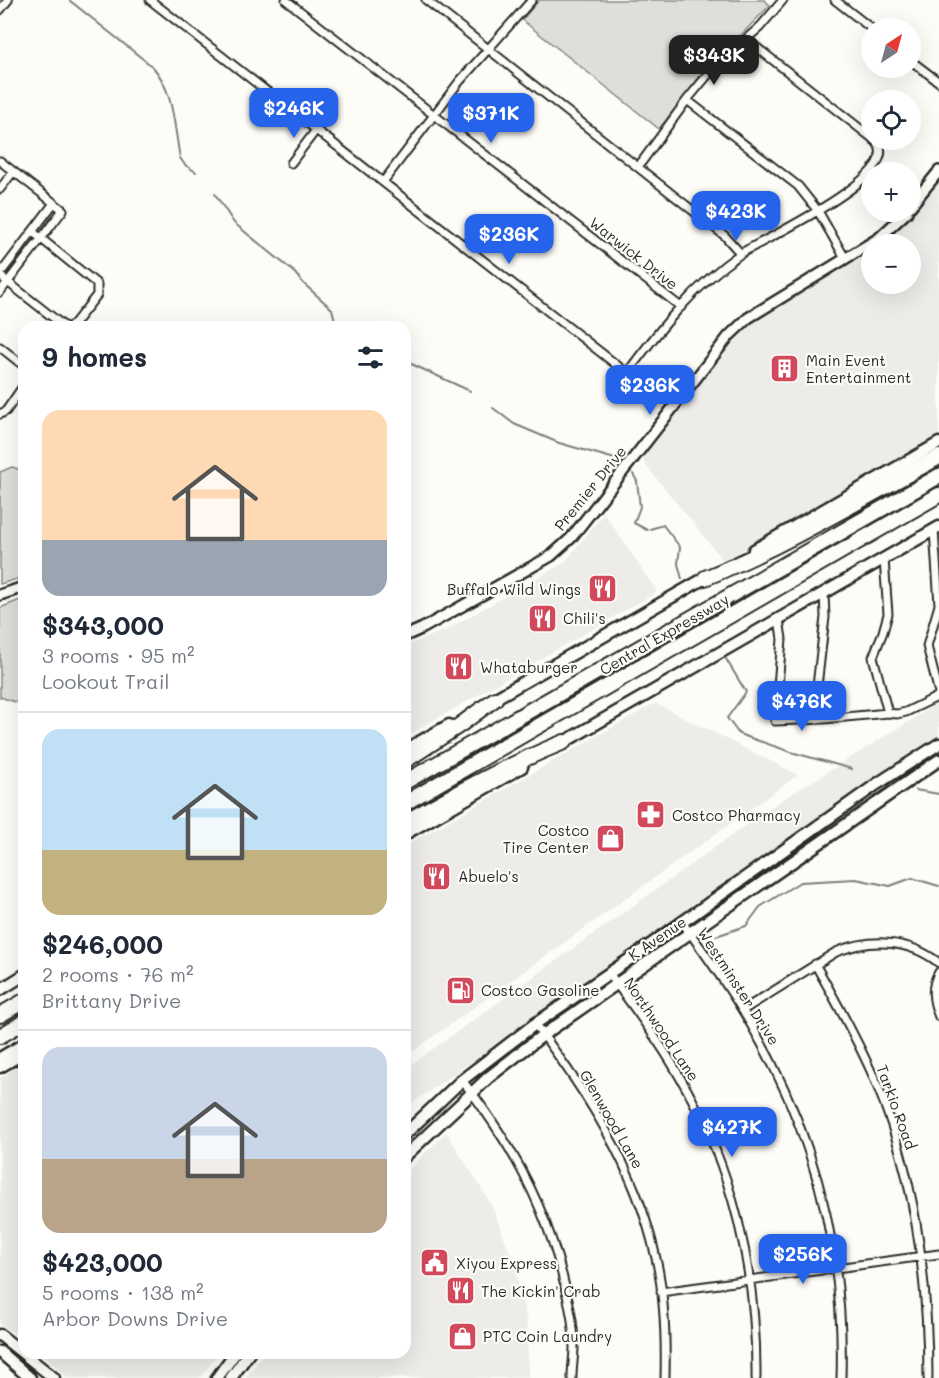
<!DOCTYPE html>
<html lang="en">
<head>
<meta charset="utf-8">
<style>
  :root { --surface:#fff; --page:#f2f2f3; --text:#1f2937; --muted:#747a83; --line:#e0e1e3; --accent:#2563eb }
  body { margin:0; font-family:Mali,sans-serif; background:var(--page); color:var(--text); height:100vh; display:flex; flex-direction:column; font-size:22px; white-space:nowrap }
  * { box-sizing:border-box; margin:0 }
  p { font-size:20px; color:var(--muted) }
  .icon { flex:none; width:33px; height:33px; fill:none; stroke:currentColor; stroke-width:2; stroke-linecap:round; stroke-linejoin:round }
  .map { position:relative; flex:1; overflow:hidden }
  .drawer { position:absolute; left:18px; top:321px; width:393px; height:1038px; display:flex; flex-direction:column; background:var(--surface); border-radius:18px; box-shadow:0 6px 24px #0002 }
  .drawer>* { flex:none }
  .needle { width:39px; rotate:36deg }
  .controls { position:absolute; left:861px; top:18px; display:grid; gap:12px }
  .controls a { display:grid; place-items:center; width:60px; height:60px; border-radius:50%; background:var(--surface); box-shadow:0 6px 24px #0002; font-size:30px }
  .price { position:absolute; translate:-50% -51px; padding:0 14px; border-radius:12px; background:var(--accent); color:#fff; font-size:20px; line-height:39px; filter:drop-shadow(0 2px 3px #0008) }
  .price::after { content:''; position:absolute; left:50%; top:36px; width:18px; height:14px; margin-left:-9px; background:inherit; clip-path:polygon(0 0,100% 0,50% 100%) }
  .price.active { background:#222; color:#fff }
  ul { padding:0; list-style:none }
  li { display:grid; align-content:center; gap:12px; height:318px; padding:0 24px }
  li+li { border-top:2px solid var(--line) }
  li span { display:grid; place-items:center; height:186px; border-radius:18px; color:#555 }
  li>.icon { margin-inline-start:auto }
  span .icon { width:108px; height:108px; fill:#fffc; stroke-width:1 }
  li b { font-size:26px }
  h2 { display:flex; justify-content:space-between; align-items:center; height:72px; padding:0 24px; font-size:26px }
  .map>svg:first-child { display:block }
</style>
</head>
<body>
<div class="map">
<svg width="939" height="1378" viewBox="0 0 939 1378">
  <rect width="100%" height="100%" fill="#fdfcf7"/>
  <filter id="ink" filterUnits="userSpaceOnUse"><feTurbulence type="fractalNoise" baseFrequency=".0167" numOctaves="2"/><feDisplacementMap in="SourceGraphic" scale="12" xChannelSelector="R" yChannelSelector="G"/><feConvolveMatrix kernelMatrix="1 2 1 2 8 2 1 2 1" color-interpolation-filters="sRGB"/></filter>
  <g filter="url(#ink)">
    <path fill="#edece8" d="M939,179V437L724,561L644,463L643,457L736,337L752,321L770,308L871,249L872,284H910V244H878L910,216Z
      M604,513L657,592L405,737V646L446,630L565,562Z
      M939,701V737L405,1108V1069L777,803L913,719Z
      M655,703L798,775L405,1057V846Z
      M24,1063V1340L0,1324V1078Z
      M446,1132L491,1204L514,1263L527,1321L528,1378H246L264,1353H405V1174Z
      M43,1353H218L200,1378H71L63,1374Z"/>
    <path fill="#dfdeda" stroke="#858482" stroke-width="1.5" d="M539,0H764L770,5L742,34L716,56L659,129L522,20Z
      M12,467L18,469L24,477V577L0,584V472Z
      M20,600H24V705L0,697V608Z"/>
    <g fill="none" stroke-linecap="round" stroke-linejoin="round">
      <path stroke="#7e7d7b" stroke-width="2" d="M69,0L153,67C174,91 174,127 180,158L185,165L196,172
        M215,194L234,223L293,271L304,284L332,309L336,324L340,327
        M405,361L470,391
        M493,408L514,424L559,443L615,459
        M633,474L637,481L640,507L634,523L647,530L663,525L680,547L678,564L682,579
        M726,659L746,692L727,718L739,734L791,752L852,769
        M915,790L939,794
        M716,936L746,926L760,907L800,882L856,879L890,886L912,878L939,886"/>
      <defs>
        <path id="minor" d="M150,0L627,373C659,330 695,285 740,254C758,242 914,171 874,140
          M286,0L681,307
          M426,0L725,236L741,254
          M835,0L872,29
          M0,10L8,0
          M746,39L872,138
          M910,60L939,82
          M687,100L798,186L818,211L845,258
          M0,161L63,210L0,292
          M291,163L316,130
          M638,167L687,100L716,65L760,27L783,0
          M383,182L459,82L532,0
          M0,189L13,172
          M33,232L97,284V295L74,324L69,327
          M0,274L54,203
          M0,276L65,327
          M0,347L24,366
          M0,414L6,411L24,385
          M934,530L939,605L927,646L939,693
          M884,559L888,614L883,632L873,657L888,713
          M824,593L825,617L816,695L824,719
          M779,619L782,639L775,721L824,719L888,713L897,714L906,712L939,696
          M682,922C707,956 732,991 753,1028C815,1136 845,1254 841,1378
          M815,964C836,1001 857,1039 874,1078C915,1173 928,1275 928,1378
          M939,972C930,987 933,1002 939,1017
          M609,973C632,1006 658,1038 678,1074C733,1166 757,1271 756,1378
          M743,1010L836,952C870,938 909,939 939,963
          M535,1024C587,1093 636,1169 655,1254C665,1294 666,1337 665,1378
          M462,1080C511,1142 548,1209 565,1287C570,1306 574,1326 574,1346C574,1357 572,1367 572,1378
          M661,1292L939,1254"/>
        <path id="tertiary" d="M910,207L939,171
          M0,595L24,587
          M405,636L423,628L551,556L571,538L729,336L748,318L879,238L907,212"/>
        <path id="secondary" d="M754,550L939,443
          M489,702L712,574
          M559,745L939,527
          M405,750L449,725
          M405,834L522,767
          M0,990L24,975
          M0,1058L24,1044
          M0,1067L24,1053
          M405,1134L462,1080L535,1024L643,950L877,784L939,744
          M405,1156L489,1077L543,1035L939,760
          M0,1335L54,1378
          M0,1352L30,1378
          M217,1378L235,1353
          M231,1378L249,1353"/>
        <path id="motorway" d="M705,578C786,545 862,499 939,457
          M405,761L460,725L495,699
          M405,782L939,476
          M405,803L939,495
          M405,822C458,792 507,765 564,742
          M0,1015L24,1001
          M0,1036L24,1022"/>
      </defs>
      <use href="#minor" stroke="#2b2b2b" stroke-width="11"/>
      <use href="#tertiary" stroke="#2b2b2b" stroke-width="14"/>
      <use href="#secondary" stroke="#2b2b2b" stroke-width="15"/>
      <use href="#motorway" stroke="#2b2b2b" stroke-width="18"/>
      <use href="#minor" stroke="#fdfcf7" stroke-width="7"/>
      <use href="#tertiary" stroke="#fdfcf7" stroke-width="9"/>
      <use href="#secondary" stroke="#fdfcf7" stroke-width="10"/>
      <use href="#motorway" stroke="#fdfcf7" stroke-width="14"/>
    </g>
  </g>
  <defs>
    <symbol id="building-square" viewBox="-11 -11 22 22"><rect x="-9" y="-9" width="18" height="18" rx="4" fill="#d1495b" stroke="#fdfcf7"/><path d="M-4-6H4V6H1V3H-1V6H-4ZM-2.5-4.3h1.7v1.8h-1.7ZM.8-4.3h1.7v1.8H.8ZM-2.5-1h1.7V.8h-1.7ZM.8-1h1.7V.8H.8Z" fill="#fff"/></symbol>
    <symbol id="restaurant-square" viewBox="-11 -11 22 22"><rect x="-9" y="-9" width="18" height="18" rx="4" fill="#d1495b" stroke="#fdfcf7"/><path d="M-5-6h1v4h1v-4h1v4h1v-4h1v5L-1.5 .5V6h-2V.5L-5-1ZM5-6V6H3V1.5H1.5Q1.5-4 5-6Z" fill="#fff"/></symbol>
    <symbol id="pharmacy-square" viewBox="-11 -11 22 22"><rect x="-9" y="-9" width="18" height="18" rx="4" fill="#d1495b" stroke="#fdfcf7"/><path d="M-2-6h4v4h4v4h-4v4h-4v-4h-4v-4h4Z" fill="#fff"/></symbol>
    <symbol id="shop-square" viewBox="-11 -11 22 22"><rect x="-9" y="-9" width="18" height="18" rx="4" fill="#d1495b" stroke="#fdfcf7"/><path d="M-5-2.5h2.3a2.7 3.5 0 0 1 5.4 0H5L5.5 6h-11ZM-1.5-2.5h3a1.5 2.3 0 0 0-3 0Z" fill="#fff"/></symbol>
    <symbol id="fuel-square" viewBox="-11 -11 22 22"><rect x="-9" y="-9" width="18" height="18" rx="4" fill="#d1495b" stroke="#fdfcf7"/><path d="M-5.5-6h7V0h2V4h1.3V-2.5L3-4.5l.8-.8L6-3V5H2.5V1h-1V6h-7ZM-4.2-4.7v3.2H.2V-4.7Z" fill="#fff"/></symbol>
    <symbol id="civic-square" viewBox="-11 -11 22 22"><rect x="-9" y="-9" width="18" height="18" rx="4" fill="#d1495b" stroke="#fdfcf7"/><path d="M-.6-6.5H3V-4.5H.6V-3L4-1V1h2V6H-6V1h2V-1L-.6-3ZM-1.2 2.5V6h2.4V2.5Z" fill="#fff"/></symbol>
  </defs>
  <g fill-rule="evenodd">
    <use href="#building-square" x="768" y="352" width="33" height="33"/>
    <use href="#restaurant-square" x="586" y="572" width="33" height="33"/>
    <use href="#restaurant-square" x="526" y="602" width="33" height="33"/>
    <use href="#restaurant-square" x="442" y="650" width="33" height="33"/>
    <use href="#pharmacy-square" x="634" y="798" width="33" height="33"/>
    <use href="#shop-square" x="594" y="822" width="33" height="33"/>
    <use href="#restaurant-square" x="420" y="860" width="33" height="33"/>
    <use href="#fuel-square" x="444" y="974" width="33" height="33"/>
    <use href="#civic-square" x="418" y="1246" width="33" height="33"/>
    <use href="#restaurant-square" x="444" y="1274" width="33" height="33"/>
    <use href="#shop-square" x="446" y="1320" width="33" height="33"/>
  </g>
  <g text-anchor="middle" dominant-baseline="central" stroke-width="4.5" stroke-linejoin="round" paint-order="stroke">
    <g font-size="15" fill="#2b2b2b" stroke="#fdfcf7">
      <text transform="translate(634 253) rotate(38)">Warwick Drive</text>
      <text transform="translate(590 488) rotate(-51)">Premier Drive</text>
      <text transform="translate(664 634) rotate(-30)">Central Expressway</text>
      <text transform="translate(657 938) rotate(-34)">K Avenue</text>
      <text transform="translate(739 986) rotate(57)">Westminster Drive</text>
      <text transform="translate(662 1029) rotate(56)">Northwood Lane</text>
      <text transform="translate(897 1107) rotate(70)">Tarkio Road</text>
      <text transform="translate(612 1119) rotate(60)">Glenwood Lane</text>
    </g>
    <g font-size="15" fill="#2b2b2b" stroke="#fdfcf7" text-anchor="start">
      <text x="806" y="360">Main Event<tspan x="806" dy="17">Entertainment</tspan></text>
      <text x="581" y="589" text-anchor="end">Buffalo Wild Wings</text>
      <text x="563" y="618">Chili's</text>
      <text x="480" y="667">Whataburger</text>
      <text x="672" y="815">Costco Pharmacy</text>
      <text x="589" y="830" text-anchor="end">Costco<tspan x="589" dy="17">Tire Center</tspan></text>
      <text x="458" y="876">Abuelo's</text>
      <text x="481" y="990">Costco Gasoline</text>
      <text x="456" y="1263">Xiyou Express</text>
      <text x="481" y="1291">The Kickin' Crab</text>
      <text x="483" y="1336">PTC Coin Laundry</text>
    </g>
  </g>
</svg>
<div class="controls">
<a><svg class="needle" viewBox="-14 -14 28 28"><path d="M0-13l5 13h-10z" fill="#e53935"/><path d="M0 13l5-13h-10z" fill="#747a83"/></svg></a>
<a><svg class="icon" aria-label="locate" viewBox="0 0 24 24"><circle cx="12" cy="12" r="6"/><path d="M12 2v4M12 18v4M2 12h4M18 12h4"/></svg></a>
<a>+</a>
<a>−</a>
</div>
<b class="price active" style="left:714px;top:86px">$343K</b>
<b class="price" style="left:294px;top:139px">$246K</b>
<b class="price" style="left:491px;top:144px">$371K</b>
<b class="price" style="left:736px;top:242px">$423K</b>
<b class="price" style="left:509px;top:265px">$236K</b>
<b class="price" style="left:650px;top:416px">$236K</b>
<b class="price" style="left:802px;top:732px">$476K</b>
<b class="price" style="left:732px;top:1158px">$427K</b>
<b class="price" style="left:803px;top:1285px">$256K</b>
<section class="drawer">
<h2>9 homes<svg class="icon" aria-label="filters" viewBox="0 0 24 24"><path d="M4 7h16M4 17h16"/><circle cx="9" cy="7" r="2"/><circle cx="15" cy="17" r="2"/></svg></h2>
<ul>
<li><span style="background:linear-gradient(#ffd9b3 70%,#9aa5b1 0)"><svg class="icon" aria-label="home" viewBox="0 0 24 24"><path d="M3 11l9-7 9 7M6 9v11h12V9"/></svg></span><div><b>$343,000</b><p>3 rooms · 95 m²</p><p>Lookout Trail</p></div></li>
<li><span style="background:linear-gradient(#bfe0f5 65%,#c2b280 0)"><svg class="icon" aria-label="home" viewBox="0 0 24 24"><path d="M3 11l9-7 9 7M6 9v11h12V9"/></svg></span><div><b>$246,000</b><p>2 rooms · 76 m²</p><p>Brittany Drive</p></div></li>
<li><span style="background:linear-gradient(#c9d6e8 60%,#b9a48a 0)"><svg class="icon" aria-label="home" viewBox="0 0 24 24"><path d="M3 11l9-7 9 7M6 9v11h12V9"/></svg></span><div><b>$423,000</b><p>5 rooms · 138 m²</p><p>Arbor Downs Drive</p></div></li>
</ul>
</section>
</div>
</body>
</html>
